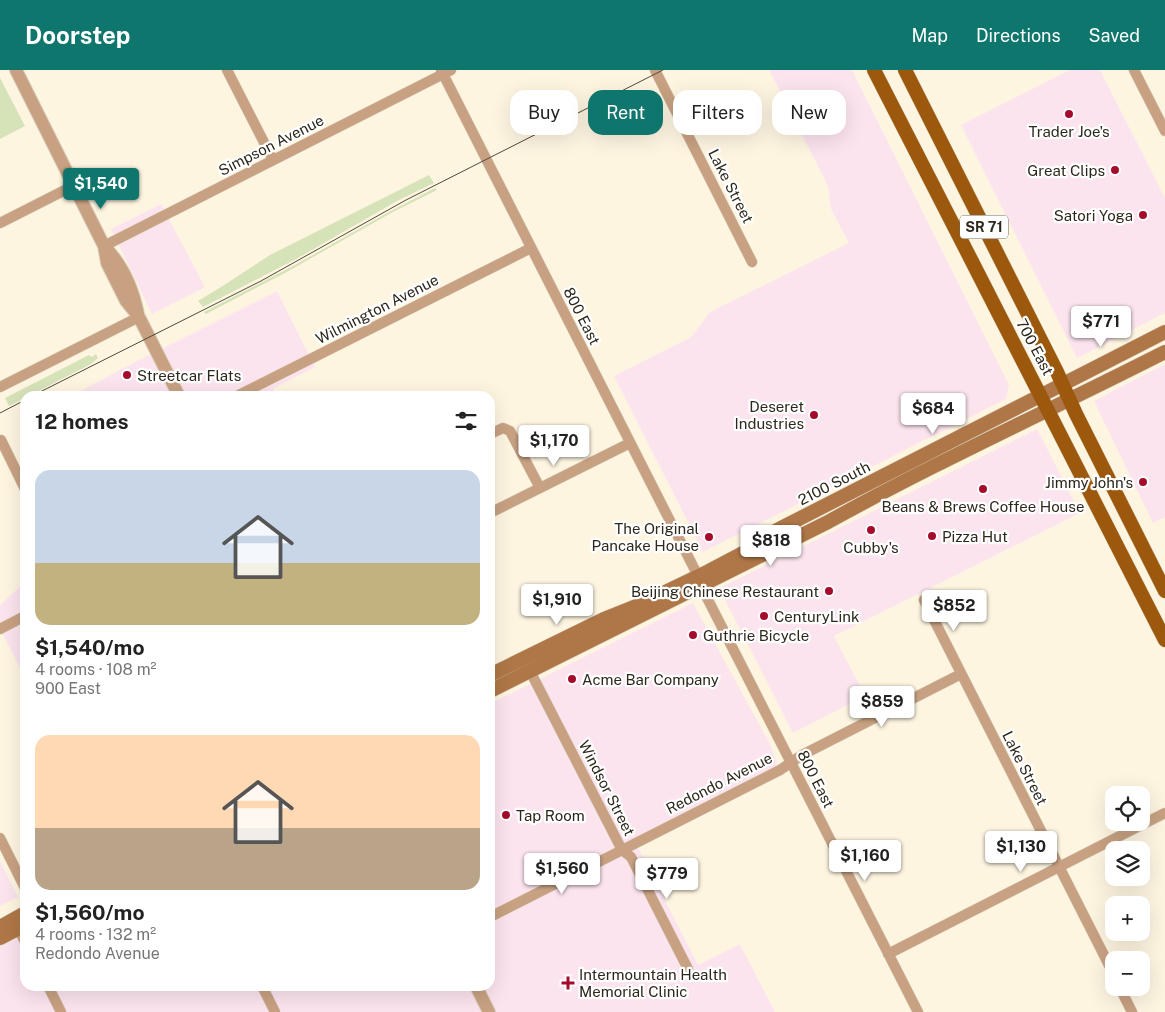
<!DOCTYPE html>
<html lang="en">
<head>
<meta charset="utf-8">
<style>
  :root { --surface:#fff; --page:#f6f6f6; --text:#222; --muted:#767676; --accent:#0f766e }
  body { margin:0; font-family:"Public Sans",sans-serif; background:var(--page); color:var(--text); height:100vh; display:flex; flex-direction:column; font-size:19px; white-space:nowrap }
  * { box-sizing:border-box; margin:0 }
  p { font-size:16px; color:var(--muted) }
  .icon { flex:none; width:28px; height:28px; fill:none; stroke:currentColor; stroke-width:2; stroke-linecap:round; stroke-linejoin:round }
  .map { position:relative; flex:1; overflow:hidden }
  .sheet { position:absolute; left:20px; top:321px; width:475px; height:600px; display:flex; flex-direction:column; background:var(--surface); border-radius:15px; box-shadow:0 5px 20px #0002 }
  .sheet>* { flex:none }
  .guide { position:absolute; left:510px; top:20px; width:475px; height:45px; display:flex; gap:10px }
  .controls { position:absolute; left:1105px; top:716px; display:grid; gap:10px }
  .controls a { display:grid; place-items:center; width:45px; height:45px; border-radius:10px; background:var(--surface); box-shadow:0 5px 20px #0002; font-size:25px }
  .price { position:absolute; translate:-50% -42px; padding:0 11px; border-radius:5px; background:#fff; color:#222; font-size:16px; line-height:32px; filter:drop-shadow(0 1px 2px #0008) }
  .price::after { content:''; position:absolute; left:50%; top:30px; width:15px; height:11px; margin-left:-8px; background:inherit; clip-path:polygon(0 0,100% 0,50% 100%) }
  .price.current { background:var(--accent); color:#fff }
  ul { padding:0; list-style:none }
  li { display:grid; align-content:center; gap:10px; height:265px; padding:0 15px }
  li span { display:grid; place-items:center; height:155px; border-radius:15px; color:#555 }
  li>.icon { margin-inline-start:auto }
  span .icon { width:90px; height:90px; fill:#fffc; stroke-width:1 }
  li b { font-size:21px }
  h2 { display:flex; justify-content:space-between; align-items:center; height:60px; padding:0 15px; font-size:21px }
  .pill { padding:0 18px; border-radius:15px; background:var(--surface); box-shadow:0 5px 20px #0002; font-size:18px; line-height:45px }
  .pill.current { background:var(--accent); color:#fff }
  header { display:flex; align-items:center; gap:30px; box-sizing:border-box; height:70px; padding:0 25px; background:var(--accent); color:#fff }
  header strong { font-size:24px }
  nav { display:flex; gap:28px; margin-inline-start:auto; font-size:18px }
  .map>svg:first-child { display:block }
</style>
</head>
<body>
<header>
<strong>Doorstep</strong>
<nav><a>Map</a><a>Directions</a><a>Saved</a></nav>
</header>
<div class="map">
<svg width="1165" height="942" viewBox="0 0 1165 942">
  <rect width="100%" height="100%" fill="#fef5e1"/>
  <path fill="#fce4ef" d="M769,0H852L1009,315L1006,329L703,482L614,306L691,267L710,242L849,173L831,139L828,116Z
    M1070,0H1100L1165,128V243L1077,288L961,55Z
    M161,134L205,217L152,244L111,159Z
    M277,221L315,297L273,319L277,326H85L82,320L137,291Z
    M1165,294V447L1153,453L1094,331Z
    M1037,359L1080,443L834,566L865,626L793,663L721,522L722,517Z
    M25,512V608L0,559V535Z
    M693,533L770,674L780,702L638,777L698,895L740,874L775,942H0V873L25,860V916H490V634Z
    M0,791L18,827L0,836Z"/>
  <path fill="#d6e2b8" d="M0,8L25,56L0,69Z
    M429,105L434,113L397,131L298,188L203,237L198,231L221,217L270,185Z
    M435,118L437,120L391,143L285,203L206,244L204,242L295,195L387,143Z
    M96,284L98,288L91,294L9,336L5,328L89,285L92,287Z"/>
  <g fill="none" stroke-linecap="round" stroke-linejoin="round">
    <defs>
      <path id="minor" d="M227,0L273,90
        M441,0L698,506
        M655,0L752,192
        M1134,0L1165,61
        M0,153L73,116
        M104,176L451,0
        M0,317L139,247
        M237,326L531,178
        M490,364L503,358L510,361L540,418
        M1,370L25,419
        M490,443L630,373
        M701,516L918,942
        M924,530L1114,905
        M0,559L25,546
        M530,601L622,780L631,787L688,899
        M0,768L25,818
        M490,847L780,700L802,685L961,604
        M18,858L25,872
        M888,884L1165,743
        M48,916L61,942
        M262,916L275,942
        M1120,918L1132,942"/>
      <path id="tertiary" d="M16,0L104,176L107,193L126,231L139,247L179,326
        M104,176C122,194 133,219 138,244
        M476,916L489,942"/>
      <path id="secondary" d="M490,605L604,549L634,537L709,501L745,482L770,464L783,457L1165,262
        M490,621L828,452C938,391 1053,339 1165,282
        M0,857L25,843
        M0,868L25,855"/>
      <path id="primary" d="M874,0C971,190 1069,380 1165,570
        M905,0L1057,302L1076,344L1165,521"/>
    </defs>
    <use href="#minor" stroke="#d9d0be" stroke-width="11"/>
    <use href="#tertiary" stroke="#d9d0be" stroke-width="14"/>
    <use href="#secondary" stroke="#d9d0be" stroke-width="15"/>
    <use href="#primary" stroke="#d9d0be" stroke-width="15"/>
    <use href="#minor" stroke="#c8a182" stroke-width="10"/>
    <use href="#tertiary" stroke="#c8a182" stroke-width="12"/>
    <use href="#secondary" stroke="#af7747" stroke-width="14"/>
    <use href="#primary" stroke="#9c580d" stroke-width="14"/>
    <path stroke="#504a3c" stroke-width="1" d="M32,326L261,211L406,130L663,0
      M0,343L25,330"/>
  </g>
  <g fill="#a50b2b" stroke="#fff" stroke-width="2">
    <circle cx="1069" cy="44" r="5"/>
    <circle cx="1115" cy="100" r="5"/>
    <circle cx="1143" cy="145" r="5"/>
    <circle cx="127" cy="305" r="5"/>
    <circle cx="814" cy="345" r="5"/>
    <circle cx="1143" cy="412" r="5"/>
    <circle cx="983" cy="419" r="5"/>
    <circle cx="871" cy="460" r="5"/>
    <circle cx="932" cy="466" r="5"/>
    <circle cx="709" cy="467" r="5"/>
    <circle cx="829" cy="521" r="5"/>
    <circle cx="764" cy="546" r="5"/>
    <circle cx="693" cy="565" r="5"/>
    <circle cx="572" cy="609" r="5"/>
    <circle cx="506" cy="745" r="5"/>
    <path d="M565.5 905.5h5v5h5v5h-5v5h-5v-5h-5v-5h5z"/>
  </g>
  <g text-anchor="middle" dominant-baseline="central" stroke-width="4.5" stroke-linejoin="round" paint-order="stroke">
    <rect fill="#fff" stroke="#6d6860" stroke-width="1" x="960" y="145.5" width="48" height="23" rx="4"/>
    <g font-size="14" font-weight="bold" fill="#2e281c">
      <text x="984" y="157">SR 71</text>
    </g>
    <g font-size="15" fill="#2e281c" stroke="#fff" text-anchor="start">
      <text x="1069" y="61" text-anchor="middle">Trader Joe's</text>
      <text x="1105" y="100" text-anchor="end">Great Clips</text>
      <text x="1133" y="145" text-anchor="end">Satori Yoga</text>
      <text x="137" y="305">Streetcar Flats</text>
      <text x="804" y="336" text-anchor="end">Deseret<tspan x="804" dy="17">Industries</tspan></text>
      <text x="1133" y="412" text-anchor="end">Jimmy John's</text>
      <text x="983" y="436" text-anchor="middle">Beans &amp; Brews Coffee House</text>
      <text x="699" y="458" text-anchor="end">The Original<tspan x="699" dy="17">Pancake House</tspan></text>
      <text x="942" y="466">Pizza Hut</text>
      <text x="871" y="477" text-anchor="middle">Cubby's</text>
      <text x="819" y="521" text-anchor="end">Beijing Chinese Restaurant</text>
      <text x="774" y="546">CenturyLink</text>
      <text x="703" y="565">Guthrie Bicycle</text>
      <text x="582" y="609">Acme Bar Company</text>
      <text x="516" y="745">Tap Room</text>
      <text x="579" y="904">Intermountain Health<tspan x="579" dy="17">Memorial Clinic</tspan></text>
    </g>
    <g font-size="15" fill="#2e281c" stroke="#fff">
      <text transform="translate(271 75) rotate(-27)">Simpson Avenue</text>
      <text transform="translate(731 116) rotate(63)">Lake Street</text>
      <text transform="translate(377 239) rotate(-27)">Wilmington Avenue</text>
      <text transform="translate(582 246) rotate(63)">800 East</text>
      <text transform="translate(1035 277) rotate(62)">700 East</text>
      <text transform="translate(834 413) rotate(-27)">2100 South</text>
      <text transform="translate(1025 698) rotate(63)">Lake Street</text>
      <text transform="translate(816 709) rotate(63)">800 East</text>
      <text transform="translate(719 713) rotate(-27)">Redondo Avenue</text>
      <text transform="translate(607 718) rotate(63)">Windsor Street</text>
    </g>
  </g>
</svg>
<div class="controls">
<a><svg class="icon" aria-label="locate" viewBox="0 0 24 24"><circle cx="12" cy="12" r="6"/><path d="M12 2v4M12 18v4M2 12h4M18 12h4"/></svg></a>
<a><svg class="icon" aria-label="layers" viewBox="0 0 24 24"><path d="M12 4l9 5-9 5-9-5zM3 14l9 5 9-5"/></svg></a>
<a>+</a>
<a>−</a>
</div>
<b class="price current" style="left:101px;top:140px">$1,540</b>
<b class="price" style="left:1101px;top:278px">$771</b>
<b class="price" style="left:933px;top:365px">$684</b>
<b class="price" style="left:554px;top:397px">$1,170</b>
<b class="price" style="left:771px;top:497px">$818</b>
<b class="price" style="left:557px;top:556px">$1,910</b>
<b class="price" style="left:954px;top:562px">$852</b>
<b class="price" style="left:882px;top:658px">$859</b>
<b class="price" style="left:1021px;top:803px">$1,130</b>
<b class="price" style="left:865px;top:812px">$1,160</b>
<b class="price" style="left:562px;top:825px">$1,560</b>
<b class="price" style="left:667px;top:830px">$779</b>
<div class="guide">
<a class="pill">Buy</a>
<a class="pill current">Rent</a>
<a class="pill">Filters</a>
<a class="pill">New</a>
</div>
<section class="sheet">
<h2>12 homes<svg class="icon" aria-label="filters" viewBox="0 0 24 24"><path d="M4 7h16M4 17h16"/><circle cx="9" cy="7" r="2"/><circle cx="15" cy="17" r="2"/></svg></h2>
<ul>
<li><span style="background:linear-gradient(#c9d6e8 60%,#c2b280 0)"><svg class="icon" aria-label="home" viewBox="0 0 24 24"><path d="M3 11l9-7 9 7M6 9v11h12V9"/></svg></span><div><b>$1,540/mo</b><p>4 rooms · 108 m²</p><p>900 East</p></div></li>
<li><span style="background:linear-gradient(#ffd9b3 60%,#b9a48a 0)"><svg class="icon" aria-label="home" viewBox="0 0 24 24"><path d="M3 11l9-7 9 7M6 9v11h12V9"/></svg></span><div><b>$1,560/mo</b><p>4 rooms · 132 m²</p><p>Redondo Avenue</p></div></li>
</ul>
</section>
</div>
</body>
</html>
